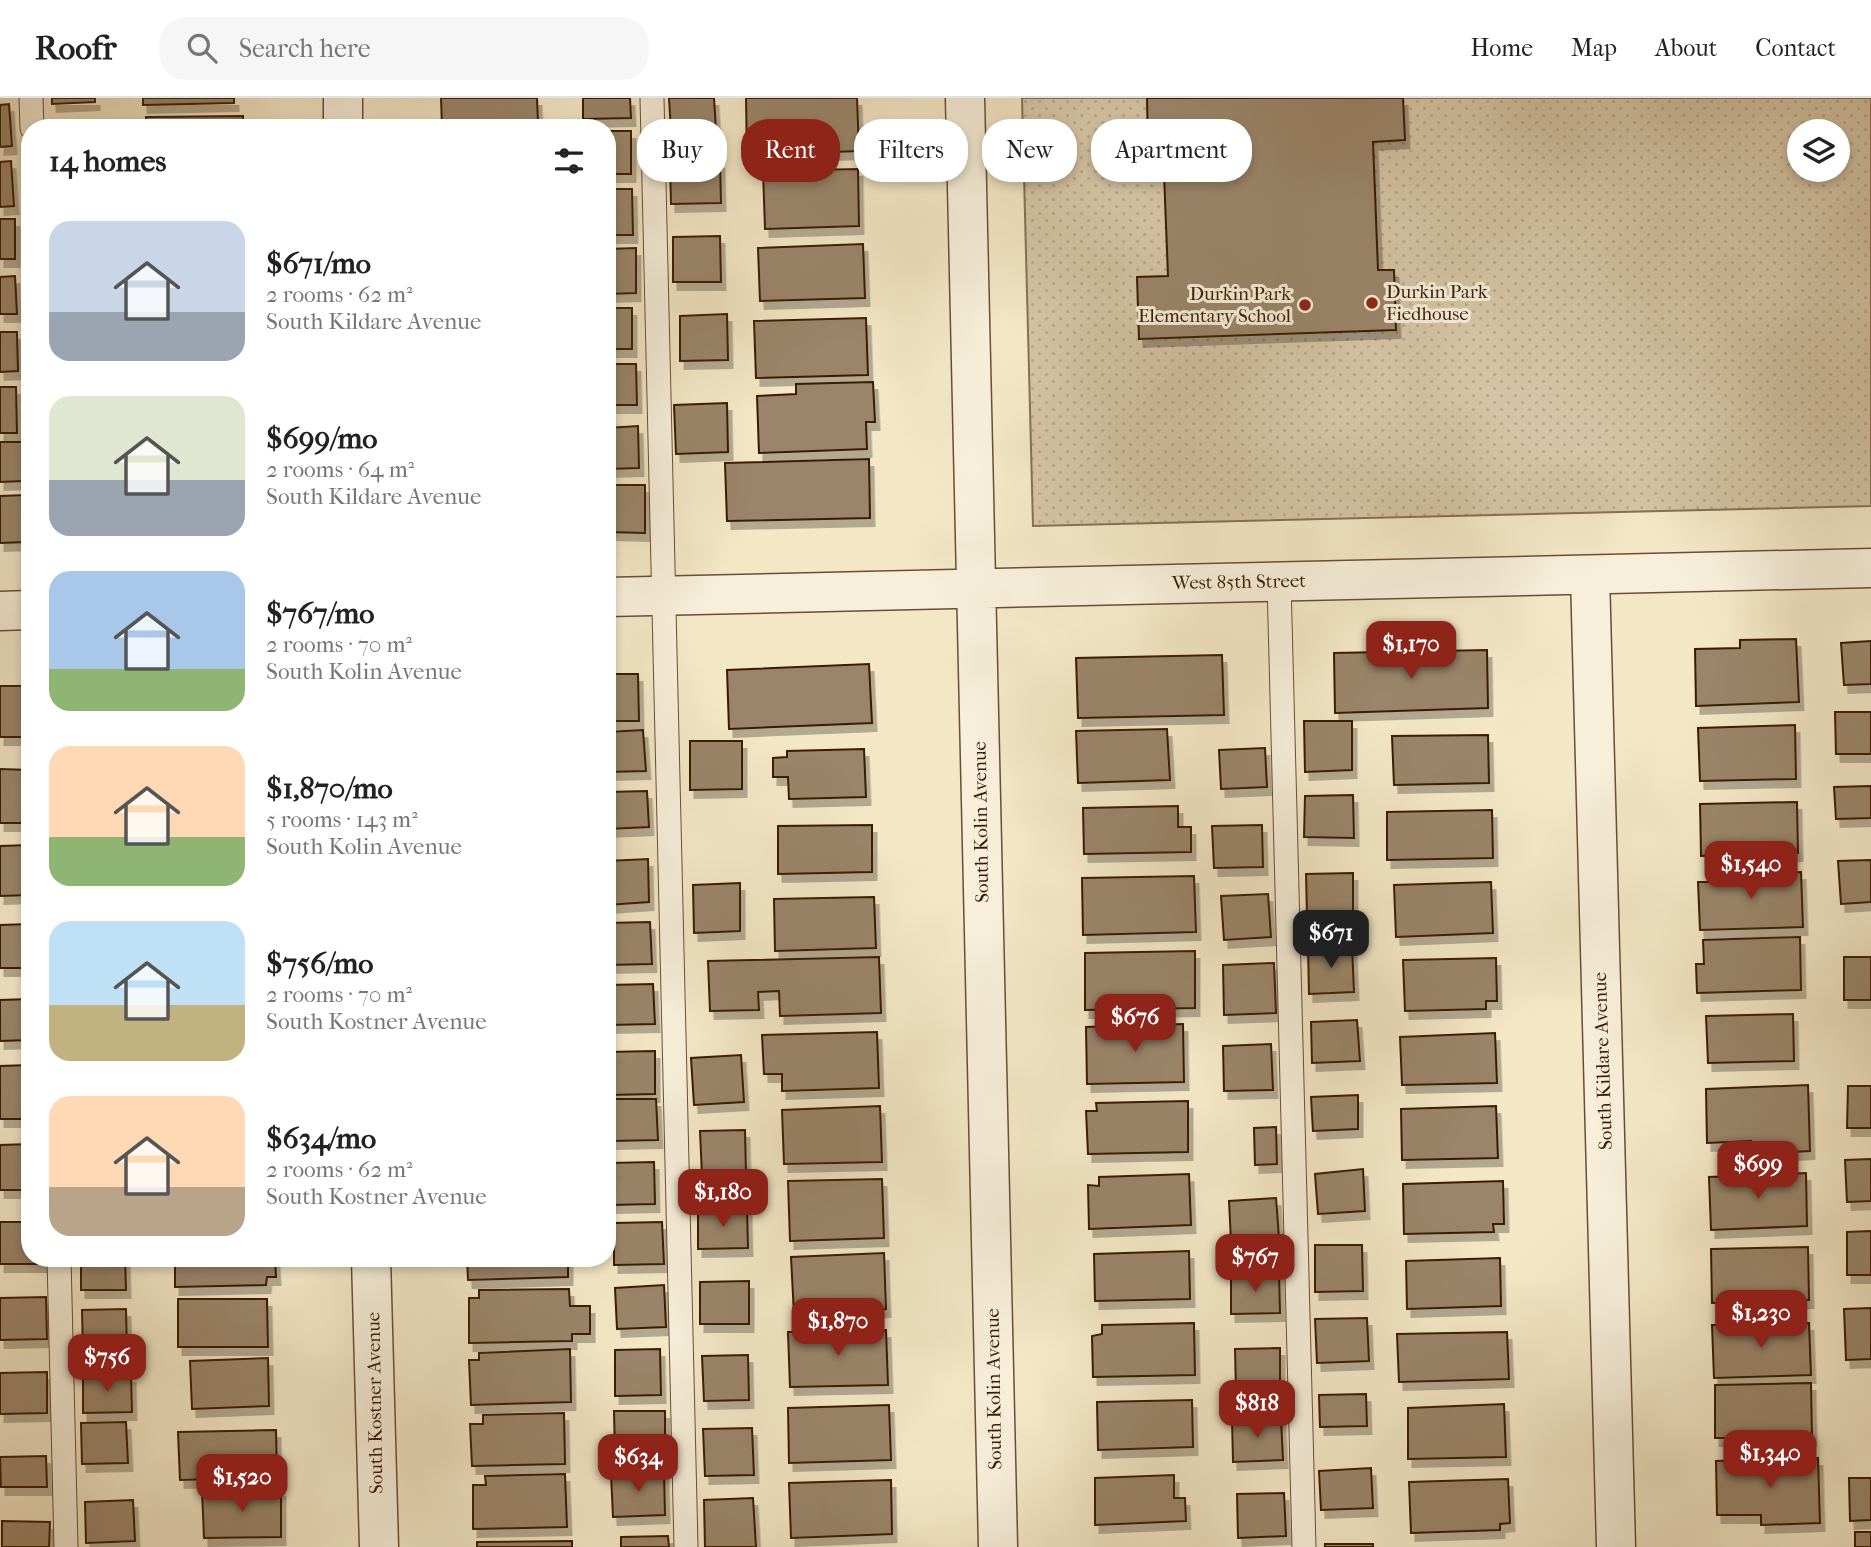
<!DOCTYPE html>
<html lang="en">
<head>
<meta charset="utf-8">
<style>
  :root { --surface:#fff; --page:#f6f6f6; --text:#222; --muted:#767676; --line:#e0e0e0; --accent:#8f2418 }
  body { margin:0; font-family:"IM FELL French Canon",serif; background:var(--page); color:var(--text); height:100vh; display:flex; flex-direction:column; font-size:26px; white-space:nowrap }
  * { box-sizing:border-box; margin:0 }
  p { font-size:23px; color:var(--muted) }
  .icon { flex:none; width:38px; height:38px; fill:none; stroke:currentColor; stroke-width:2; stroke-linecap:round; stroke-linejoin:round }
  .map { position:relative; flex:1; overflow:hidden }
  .sheet { position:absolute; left:21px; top:21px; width:595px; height:1148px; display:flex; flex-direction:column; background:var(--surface); border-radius:28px; box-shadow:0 4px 10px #0003 }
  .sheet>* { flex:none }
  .guide { position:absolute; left:637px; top:21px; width:665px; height:63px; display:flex; gap:14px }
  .buttons { position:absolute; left:1787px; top:21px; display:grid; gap:14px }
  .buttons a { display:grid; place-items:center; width:63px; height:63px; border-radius:50%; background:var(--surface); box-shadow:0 4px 10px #0003; font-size:35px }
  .price { position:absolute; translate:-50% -60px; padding:0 16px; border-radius:14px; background:var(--accent); color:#fff; font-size:23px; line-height:46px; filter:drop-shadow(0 2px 4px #0008) }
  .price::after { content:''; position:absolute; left:50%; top:42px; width:21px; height:16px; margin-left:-10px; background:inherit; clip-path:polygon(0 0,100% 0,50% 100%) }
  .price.on { background:#222; color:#fff }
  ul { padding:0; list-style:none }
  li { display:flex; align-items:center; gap:21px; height:175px; padding:0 28px }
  li span { display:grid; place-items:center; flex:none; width:196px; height:140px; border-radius:21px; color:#555 }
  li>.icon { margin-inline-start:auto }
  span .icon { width:84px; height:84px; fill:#fffc; stroke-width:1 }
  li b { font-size:30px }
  h2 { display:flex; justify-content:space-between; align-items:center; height:84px; padding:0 28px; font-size:30px }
  .pill { padding:0 24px; border-radius:28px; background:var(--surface); box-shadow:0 4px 10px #0003; font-size:24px; line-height:63px }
  .pill.on { background:var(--accent); color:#fff }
  header { display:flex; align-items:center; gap:42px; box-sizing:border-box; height:98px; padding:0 35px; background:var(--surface); border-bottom:2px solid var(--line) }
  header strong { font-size:33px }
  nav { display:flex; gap:38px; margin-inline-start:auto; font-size:24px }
  .search { width:490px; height:63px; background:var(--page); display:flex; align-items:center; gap:18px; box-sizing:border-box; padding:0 24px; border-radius:28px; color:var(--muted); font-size:26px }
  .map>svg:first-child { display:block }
</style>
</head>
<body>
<header>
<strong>Roofr</strong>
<div class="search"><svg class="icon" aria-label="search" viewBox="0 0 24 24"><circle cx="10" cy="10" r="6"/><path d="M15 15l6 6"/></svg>Search here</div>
<nav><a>Home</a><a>Map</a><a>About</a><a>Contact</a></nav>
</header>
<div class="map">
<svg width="1871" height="1449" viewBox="0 0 1871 1449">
  <defs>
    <pattern id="park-dots" width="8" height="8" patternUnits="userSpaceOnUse" patternTransform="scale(1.75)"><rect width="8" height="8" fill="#d4c4a5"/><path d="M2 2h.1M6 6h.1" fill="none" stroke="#b7a88d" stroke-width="1.8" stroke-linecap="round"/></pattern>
    <filter id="shadow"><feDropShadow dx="4.5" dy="8" stdDeviation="0" flood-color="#0004"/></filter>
  </defs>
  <rect width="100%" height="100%" fill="#f3e7c6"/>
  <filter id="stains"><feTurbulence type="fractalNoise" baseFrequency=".00286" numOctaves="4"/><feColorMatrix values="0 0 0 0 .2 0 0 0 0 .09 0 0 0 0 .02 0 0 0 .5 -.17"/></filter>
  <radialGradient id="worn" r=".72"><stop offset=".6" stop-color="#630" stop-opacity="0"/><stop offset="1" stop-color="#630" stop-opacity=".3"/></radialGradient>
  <path fill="url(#park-dots)" stroke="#877056" stroke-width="2" fill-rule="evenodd" d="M1022,0H1871V408L1033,428ZM1799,33H1838V72H1799Z"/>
  <path fill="#9a856a" stroke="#3a1b06" stroke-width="2" filter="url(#shadow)" d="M52,0H95V4L52,6Z
    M143,0H234V5L143,7Z
    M441,0H537L538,25L442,29Z
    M583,0H630L631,20L583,21Z
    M669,0H714L716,32L671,33Z
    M746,0H857L859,53L747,57Z
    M1147,0H1403L1405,42L1373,44L1378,172H1394L1396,232L1139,241L1137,179L1168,178L1163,50H1148Z
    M9,6L12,48L0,49V7Z
    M243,18V30H147L146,19Z
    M607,33H631V76H607Z
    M11,63L14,108L0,109V64Z
    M720,63L721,105L671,106L670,65Z
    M858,71L859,128L765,131L763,73Z
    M607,91H632L633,137H607Z
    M0,121H15V161H0Z
    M720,138L721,184H673V139Z
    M863,146L865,200L760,203L758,150Z
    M636,150V195L607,196V151Z
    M15,178L17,216H0V179Z
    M607,210H632V251H607Z
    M727,216L728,262L680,263V218Z
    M866,220L868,277L756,280L754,223Z
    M0,234H17L18,273L0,274Z
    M607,266H636L637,307H607Z
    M873,284L875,324H866L867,351L759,355L757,298L796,296V286Z
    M0,289H16L17,335H0Z
    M727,305L728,354L676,356L674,307Z
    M638,328L639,370L607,371V330Z
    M0,344H22L23,383L0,384Z
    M869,361L870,420L727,423L725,365Z
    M607,387H645V435L607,434Z
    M25,397L26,444L0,445V398Z
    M1796,541L1799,604L1696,608L1695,551L1740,550V542Z
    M1871,543V586L1844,587L1841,545Z
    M1487,552L1488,610L1335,615L1334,555Z
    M1222,557L1224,617L1078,620L1076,560Z
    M869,566L872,625L729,631L727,572Z
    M607,576H638L639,623H607Z
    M0,588H30V639H0Z
    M1835,614H1871V656H1836Z
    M1304,623H1352V672L1305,674Z
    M1795,627L1796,681L1700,683L1698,630Z
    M1167,631L1170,682L1078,685L1076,633Z
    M643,632L646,673L607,674V634Z
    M1488,637L1489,685L1394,687L1392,638Z
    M690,643H742V691L690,692Z
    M1265,650L1267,689L1221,691L1219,652Z
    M864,651L866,699L789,701L788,679H773V660L787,659V653Z
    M0,671L30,672V725H0Z
    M1871,688V720L1836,721L1834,689Z
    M647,693L649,729L607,731V694Z
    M1353,697L1354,740L1304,739L1305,698Z
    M1797,704L1798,755L1701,758L1700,706Z
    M1178,708V729H1191V754L1084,756L1083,710Z
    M1492,712L1493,760L1387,762V714Z
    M872,727V774L778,776V728Z
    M1262,727L1263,769L1214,770L1212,728Z
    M30,747V797L0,798V748Z
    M648,761L649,804L607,807V763Z
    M1871,762V804L1841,806L1838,763Z
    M1801,774L1803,829L1700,832L1698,784H1710L1709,777Z
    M1353,775V817L1307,818L1306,776Z
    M1194,778L1196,834L1083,837L1082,780Z
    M1491,784L1493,835L1396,839L1394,787Z
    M740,785V833L694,835L693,787Z
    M1268,796L1271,839L1224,842L1221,798Z
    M874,799L876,850L775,853L774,801Z
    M650,824L652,866L607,867V825Z
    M30,826V870H0V827Z
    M1800,839L1801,892L1697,895L1696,866H1704L1703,842Z
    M1352,848L1354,894L1309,896L1308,850Z
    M1195,853V910L1085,912V855Z
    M879,859L881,915L780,918L779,893L758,894L759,912L710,913L708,863Z
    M1844,859H1871V902H1844Z
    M1496,860L1497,903H1486V911L1405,913L1403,862Z
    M1274,865L1276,915L1224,917L1223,867Z
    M653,886L655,926L608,927L607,887Z
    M30,901V942L0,943V902Z
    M1793,916L1794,963L1708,965L1706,918Z
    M1357,922L1360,963L1312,965L1311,924Z
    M1183,926L1184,984L1087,986L1086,929Z
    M877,934L879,990L782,993V976H764L762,937Z
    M1495,935L1497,985L1402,987L1400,939Z
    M1271,946L1273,992L1224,993L1223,948Z
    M655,953V996L608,997L607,954Z
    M741,957L744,1004L694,1007L691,960Z
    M30,967V1021H0V968Z
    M1808,987L1810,1053L1752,1056L1751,1043L1707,1045L1706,991Z
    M1848,988H1871V1030H1847Z
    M1358,997V1031L1313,1033L1311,999Z
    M609,1001H656L658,1042L611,1043Z
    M1188,1003V1054L1088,1056L1086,1013H1097L1096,1005Z
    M880,1008L882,1064L784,1066L782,1012Z
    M1496,1008L1498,1060L1402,1062L1401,1011Z
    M1276,1029L1277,1066L1255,1067L1254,1030Z
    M745,1032L746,1077L702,1078L700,1033Z
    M30,1046V1092H0V1047Z
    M1871,1061V1103L1847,1104L1845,1062Z
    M654,1064L655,1106L610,1107L609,1065Z
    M1363,1071L1365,1113L1318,1116L1315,1076Z
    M1806,1075L1807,1128L1711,1132L1709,1079Z
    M1189,1076L1191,1127L1089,1131L1088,1087L1099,1088V1079Z
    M882,1081L884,1140L790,1143L788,1083Z
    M1503,1083L1504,1126H1493L1494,1134L1404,1136L1403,1086Z
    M1276,1100L1279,1140L1231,1143L1229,1103Z
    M747,1110L748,1150L698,1151V1111Z
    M0,1124H30V1160H44V1166H0Z
    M662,1124L664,1166L614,1167V1125Z
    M1871,1133V1177H1847V1134Z
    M1315,1147H1362L1363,1193L1315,1194Z
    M1808,1149L1809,1202L1712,1205L1711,1151Z
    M1189,1153L1190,1201L1095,1203L1094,1156Z
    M884,1155L886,1211L847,1213L848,1216L794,1217L791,1159Z
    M81,1160H125L126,1192H81Z
    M175,1160H275L276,1179H267L266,1187L175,1189Z
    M467,1160H568V1179L468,1182Z
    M1500,1160L1501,1208L1407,1211L1406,1163Z
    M1279,1175L1280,1215L1231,1216V1176Z
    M749,1183V1226H700V1184Z
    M664,1187L666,1229L617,1231L615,1190Z
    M569,1191L570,1208H590V1236H572V1243L469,1245V1200H479V1192Z
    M46,1199L47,1241L0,1242V1200Z
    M178,1201H267L268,1249H178Z
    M1871,1210V1261L1846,1262L1844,1211Z
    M126,1211L127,1252L83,1253L82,1212Z
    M1367,1220L1369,1263L1317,1265L1315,1221Z
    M1194,1225L1195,1277L1093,1279L1092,1238L1102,1236V1227Z
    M1809,1225L1811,1277L1714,1280L1712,1227Z
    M886,1232L888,1287L790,1289L788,1234Z
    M1507,1234L1509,1281L1399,1284L1397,1236Z
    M1280,1250V1292L1236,1293L1235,1251Z
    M570,1251L571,1304L471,1307L469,1262H479V1255Z
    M660,1251L661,1297L615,1298V1252Z
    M748,1257L749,1302L704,1303L702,1258Z
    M268,1260L269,1308L192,1311L190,1263Z
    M47,1274V1315L0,1316V1275Z
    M131,1277L132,1314L83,1315V1279Z
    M1811,1285L1812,1340H1715V1287Z
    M1366,1296L1367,1328L1320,1329L1319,1297Z
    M1192,1302L1193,1349L1098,1352L1097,1304Z
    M1504,1306L1506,1359L1408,1361V1310Z
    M889,1307L891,1362L789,1365L788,1310Z
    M614,1313H665V1355H615Z
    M564,1315L565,1366L472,1368L470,1326H483V1317Z
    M1281,1320L1283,1362L1233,1364L1232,1321Z
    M126,1324L128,1365L82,1366L81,1325Z
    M752,1330L754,1377L705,1378L703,1331Z
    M276,1332L277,1379L180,1382L178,1334Z
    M46,1358L47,1389H1L0,1359Z
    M1818,1360L1820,1425L1761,1427V1417H1717L1716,1363Z
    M1371,1370L1373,1410L1321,1412L1319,1373Z
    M664,1374L665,1417L613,1419L611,1376Z
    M565,1376L567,1429L473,1431V1387H486L485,1378Z
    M1174,1377V1400H1185L1186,1423L1095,1427V1380Z
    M1849,1380H1871V1422L1850,1423Z
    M1508,1381L1510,1425L1500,1426V1432L1411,1435L1409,1384Z
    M891,1382L892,1436L791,1440L789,1385Z
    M281,1391V1439L204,1440L202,1393Z
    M1284,1395L1286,1438L1238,1440L1237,1396Z
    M753,1400L756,1449H705L704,1402Z
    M133,1402L135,1443L86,1445L85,1404Z
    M2,1423L50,1424L49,1449H2Z
    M1855,1434H1871V1449H1855Z
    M668,1438L669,1449H621V1439Z
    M572,1443V1449H477V1444Z
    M1325,1446H1373V1449H1325Z"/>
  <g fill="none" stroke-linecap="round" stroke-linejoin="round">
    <defs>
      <path id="service" d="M31,0L32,30
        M652,0L686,1449
        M1279,483L1304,1449
        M59,1160L66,1449"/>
      <path id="minor" d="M343,0V30
        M965,0L998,1449
        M1590,477L1616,1449
        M607,499L1871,470
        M0,513L30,512
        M371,1160L379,1449"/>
    </defs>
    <use href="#service" stroke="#684e36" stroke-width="25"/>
    <use href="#minor" stroke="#684e36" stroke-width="41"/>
    <use href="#service" stroke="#f7efda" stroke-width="23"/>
    <use href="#minor" stroke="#f7efda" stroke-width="38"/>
  </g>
  <g fill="#8f2418" stroke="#f7efda" stroke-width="2.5">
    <circle cx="1372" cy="205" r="7"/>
    <circle cx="1305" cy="207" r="7"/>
  </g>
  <g text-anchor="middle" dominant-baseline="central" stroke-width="6" stroke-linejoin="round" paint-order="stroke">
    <g font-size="19" fill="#3a1b06" stroke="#f7efda" text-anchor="start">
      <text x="1386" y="194">Durkin Park<tspan x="1386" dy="22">Fiedhouse</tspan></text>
      <text x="1291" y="196" text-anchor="end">Durkin Park<tspan x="1291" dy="22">Elementary School</tspan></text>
    </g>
    <g font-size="19" fill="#3a1b06" stroke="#f7efda">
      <text transform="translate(1239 484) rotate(-1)">West 85th Street</text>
      <text transform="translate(981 724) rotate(-91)">South Kolin Avenue</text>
      <text transform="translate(1603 963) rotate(-92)">South Kildare Avenue</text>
      <text transform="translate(994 1291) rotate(-91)">South Kolin Avenue</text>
      <text transform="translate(375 1305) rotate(-91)">South Kostner Avenue</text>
    </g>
  </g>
  <rect width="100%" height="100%" filter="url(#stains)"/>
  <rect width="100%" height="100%" fill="url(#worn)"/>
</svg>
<div class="buttons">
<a><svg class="icon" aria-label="layers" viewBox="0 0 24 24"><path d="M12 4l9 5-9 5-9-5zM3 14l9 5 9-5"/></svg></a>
</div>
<b class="price" style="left:1411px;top:583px">$1,170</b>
<b class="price" style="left:1751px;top:803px">$1,540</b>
<b class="price on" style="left:1331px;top:872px">$671</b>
<b class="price" style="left:1135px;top:956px">$676</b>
<b class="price" style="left:1758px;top:1103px">$699</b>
<b class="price" style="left:723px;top:1131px">$1,180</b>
<b class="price" style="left:1255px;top:1196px">$767</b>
<b class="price" style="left:1761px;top:1252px">$1,230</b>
<b class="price" style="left:838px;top:1260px">$1,870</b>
<b class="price" style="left:107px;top:1296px">$756</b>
<b class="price" style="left:1257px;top:1342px">$818</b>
<b class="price" style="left:1770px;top:1392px">$1,340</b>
<b class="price" style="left:638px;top:1396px">$634</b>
<b class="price" style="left:242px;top:1416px">$1,520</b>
<div class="guide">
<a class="pill">Buy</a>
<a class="pill on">Rent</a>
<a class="pill">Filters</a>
<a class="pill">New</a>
<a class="pill">Apartment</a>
</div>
<section class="sheet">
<h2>14 homes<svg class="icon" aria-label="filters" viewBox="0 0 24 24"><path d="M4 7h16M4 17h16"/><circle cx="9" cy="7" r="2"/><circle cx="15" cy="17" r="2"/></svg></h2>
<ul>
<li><span style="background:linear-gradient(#c9d6e8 65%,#9aa5b1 0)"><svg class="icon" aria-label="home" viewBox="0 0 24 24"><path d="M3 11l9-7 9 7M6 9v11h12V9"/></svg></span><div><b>$671/mo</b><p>2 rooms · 62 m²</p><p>South Kildare Avenue</p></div></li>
<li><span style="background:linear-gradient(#dfe7d0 60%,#9aa5b1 0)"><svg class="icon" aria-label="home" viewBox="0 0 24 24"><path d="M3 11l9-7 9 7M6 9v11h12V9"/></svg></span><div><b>$699/mo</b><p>2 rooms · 64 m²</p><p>South Kildare Avenue</p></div></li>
<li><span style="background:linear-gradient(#a9c7e8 70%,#8fb573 0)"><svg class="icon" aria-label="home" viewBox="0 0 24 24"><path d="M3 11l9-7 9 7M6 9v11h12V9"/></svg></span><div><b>$767/mo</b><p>2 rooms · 70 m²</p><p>South Kolin Avenue</p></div></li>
<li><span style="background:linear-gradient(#ffd9b3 65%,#8fb573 0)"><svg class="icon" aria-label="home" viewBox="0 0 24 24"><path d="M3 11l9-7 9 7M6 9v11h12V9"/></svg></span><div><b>$1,870/mo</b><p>5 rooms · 143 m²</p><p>South Kolin Avenue</p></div></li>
<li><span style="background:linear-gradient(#bfe0f5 60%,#c2b280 0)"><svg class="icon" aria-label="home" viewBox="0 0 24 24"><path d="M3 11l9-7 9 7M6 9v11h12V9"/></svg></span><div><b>$756/mo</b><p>2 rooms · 70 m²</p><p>South Kostner Avenue</p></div></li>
<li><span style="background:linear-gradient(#ffd9b3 65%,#b9a48a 0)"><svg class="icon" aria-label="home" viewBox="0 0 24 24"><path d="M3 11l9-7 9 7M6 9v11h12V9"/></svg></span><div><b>$634/mo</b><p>2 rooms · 62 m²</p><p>South Kostner Avenue</p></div></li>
</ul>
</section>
</div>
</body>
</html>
